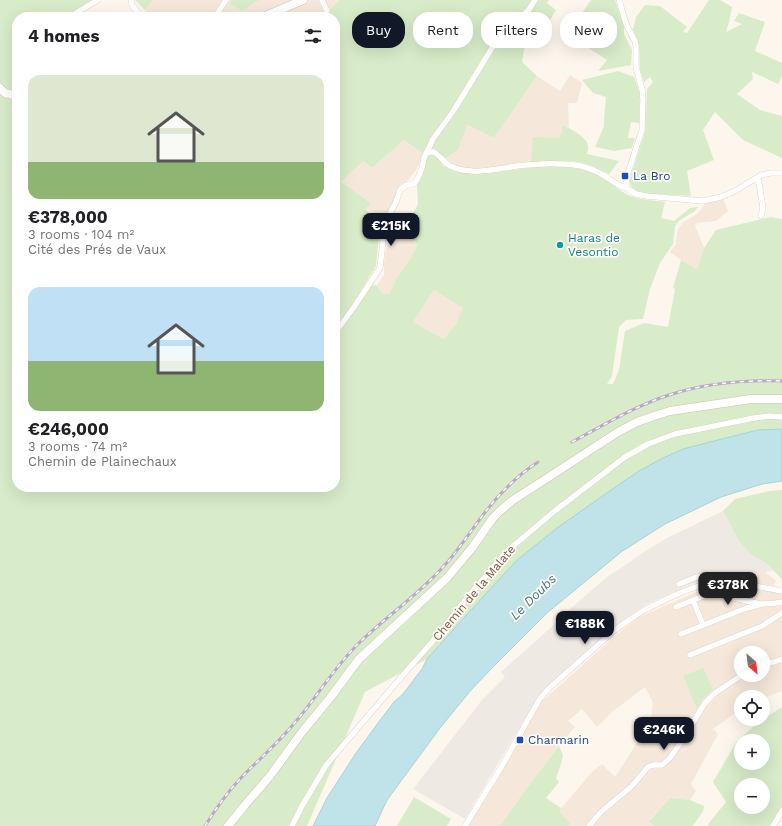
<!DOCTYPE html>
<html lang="en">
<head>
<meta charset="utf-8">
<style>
  :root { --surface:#fff; --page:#f2f2f2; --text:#202124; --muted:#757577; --accent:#111827 }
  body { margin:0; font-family:"Work Sans",sans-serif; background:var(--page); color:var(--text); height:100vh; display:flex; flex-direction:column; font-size:15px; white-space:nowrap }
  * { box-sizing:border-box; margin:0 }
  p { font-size:13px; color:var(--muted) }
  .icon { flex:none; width:22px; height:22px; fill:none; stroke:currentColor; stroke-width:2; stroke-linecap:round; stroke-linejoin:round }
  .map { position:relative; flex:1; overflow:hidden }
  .details { position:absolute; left:12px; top:12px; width:328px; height:480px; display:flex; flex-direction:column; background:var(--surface); border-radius:16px; box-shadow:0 4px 16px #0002 }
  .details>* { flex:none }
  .banner { position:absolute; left:352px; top:12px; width:370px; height:36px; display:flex; gap:8px }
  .needle { width:26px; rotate:152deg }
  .controls { position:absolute; left:734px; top:646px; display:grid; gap:8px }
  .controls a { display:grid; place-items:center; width:36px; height:36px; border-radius:50%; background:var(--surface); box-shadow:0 4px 16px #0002; font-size:20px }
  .price { position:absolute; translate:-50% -34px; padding:0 9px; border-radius:8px; background:var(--accent); color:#fff; font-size:13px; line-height:26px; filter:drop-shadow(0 1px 2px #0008) }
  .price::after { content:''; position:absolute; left:50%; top:24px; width:12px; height:9px; margin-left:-6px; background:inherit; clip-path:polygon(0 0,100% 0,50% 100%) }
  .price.selected { background:#222; color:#fff }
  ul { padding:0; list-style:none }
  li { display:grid; align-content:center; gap:8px; height:212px; padding:0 16px }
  li span { display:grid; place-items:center; height:124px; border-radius:12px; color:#555 }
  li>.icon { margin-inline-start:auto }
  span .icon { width:72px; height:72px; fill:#fffc; stroke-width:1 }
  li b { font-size:17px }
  h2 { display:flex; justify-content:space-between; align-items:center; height:48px; padding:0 16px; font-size:17px }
  .tag { padding:0 14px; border-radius:16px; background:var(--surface); box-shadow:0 4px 16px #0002; font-size:14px; line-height:36px }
  .tag.selected { background:var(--accent); color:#fff }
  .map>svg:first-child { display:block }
</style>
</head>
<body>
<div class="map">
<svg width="782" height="826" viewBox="0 0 782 826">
  <rect width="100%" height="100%" fill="#fdf6ec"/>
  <path fill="#f5e8da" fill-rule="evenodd" d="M153,0H231L229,3L242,11L259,0H340L330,9L327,17H150L145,10Z
    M570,75L582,83L577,103H568L569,127L562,125V131L559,138L531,163L482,170L460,168L445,160L446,158L458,150L466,125L494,138L537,76L560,91Z
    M404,140L424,154L416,170L403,186L392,208L386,218L366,209L371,203L341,182L363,161L372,168Z
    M723,198L728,211L716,221L697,223L695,226L704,248L697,269L681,260L670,252L676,244L677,232L682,223L697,214L702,208L705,204Z
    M404,218L417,228L418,244L411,258L394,281L395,282L389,294L382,293L377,285L384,275V262L387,245H390Z
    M434,290L464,308L456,324L444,339L413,322Z
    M765,572L776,581L773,586L735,580V577Z
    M729,585L782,594V691L763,698L741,697V719H744L741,721L735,713L713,729L718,734L691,784L696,791L690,800L670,798L649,820L654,826H569L570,823L558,812L592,772L602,764L615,777L633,749L651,720L653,703L645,687L612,712L597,727L582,709L568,721L575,727L559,746L523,793L500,826H468L498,778L539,704L615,636L639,617L705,588ZM741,653H763V675H741Z"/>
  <path fill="#efe9e4" d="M723,511L739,541L751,555L766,563L773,571L735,577V580L713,579L701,580L645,605L619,623L539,695L465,819L413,789L482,700L505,677L501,672L556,623L555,622L607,577L621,568L644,552L667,538Z"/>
  <path fill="#d8ecc9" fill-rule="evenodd" d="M0,0H94L67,17H17V487H335V336L370,286L377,285L382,293L389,294L395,282L394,281L411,258L418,244L410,239L417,228L409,221L418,204L417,185L422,175L424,154L404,140L372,168L363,161L341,182L371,203L366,209L380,226L376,266L352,305L335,329V17H327L330,9L340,0H549L547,3L556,10L545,28L525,44L522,62L537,76L494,138L467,125L458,150L446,158L442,165C467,182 518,167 548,166C567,166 587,168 604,178C612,183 618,190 626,194C638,200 652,200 665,202L661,218L674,221L690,208L698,207L695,211L680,220L675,226L673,244L660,263L650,289L643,319L626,320L619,327L612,376L607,384H613L619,370L625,331L644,323L668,327L675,289L673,288L681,260L697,269L704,248L716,230L770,217L782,219V429L758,430L462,620L427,659L365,692L307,826H0ZM434,290L463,308L456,324L444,339L413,322Z
    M135,0H153L145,10Z
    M231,0H259L242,11L229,3Z
    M591,0H615L624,26V34L632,50L631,65L598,71L607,60L590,49L571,29Z
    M709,0H720L732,7L729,22L726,32L742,24L734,21L739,13L765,22L755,51L782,63V76L778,84L752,72L753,79L737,94L760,110L782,116V158L743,140L715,112L703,130L714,160L687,171L691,196C680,195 642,195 635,190C631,188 630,184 630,179L645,132L647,89L653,82L650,77L644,82L640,70L639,47L633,29L636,17L645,5L660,6L687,27L683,32L687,33Z
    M618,71L634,77L640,93L639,123L631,122L628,138H635L632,148L614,151L595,147L604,126V119L606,97L593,93L582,80Z
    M562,125C568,127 582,135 586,141C589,145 588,149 587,154L619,161L609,174C601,170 592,165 583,163C566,159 548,162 531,163L533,137L559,138L562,131Z
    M782,490V579L766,563L751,555L739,541L723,511L735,499L769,491Z
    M703,668L713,690L704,698L697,709L683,676Z
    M782,707V811L772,826H708L709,823L726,802L713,782L737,741L760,721ZM741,741H763V763H741ZM741,785H763V807H741Z
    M559,746L563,755L561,764L556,778L559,782L546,798L561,808L559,812L570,823L569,826H500L523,793Z
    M414,797L451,819L447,826H397Z
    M670,798L690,800L704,806L703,811L693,826H654L649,821Z"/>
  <path fill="#bfe3e8" stroke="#a5d3da" d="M782,429V481L762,484L721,497L665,524L621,552L547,613L495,665L471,690L440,728L387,800L375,826H313L327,798L356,753L381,719L394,702L403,694L422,669L427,659L462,620L517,560L557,528L614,488L639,471L661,459L683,449L710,442L758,430Z"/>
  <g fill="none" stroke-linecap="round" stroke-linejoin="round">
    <defs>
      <path id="street" d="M131,0L132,5L141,17
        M322,0L327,11L324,17
        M619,0L626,24L635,41L636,46V67L642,89L643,99L642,130L627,176L626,184L627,188L629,190L636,194L646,196L703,201L721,197L735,191L761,175L771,173H782
        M69,17L98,0
        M215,17L226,0
        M426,153L430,152H434C440,156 444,162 450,166C471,176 495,169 517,166C538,164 560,162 581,166C588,168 597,171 603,175C612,180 617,186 627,188
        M758,177L763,208L761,216
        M335,333L354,307L380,268L385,223L396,202L400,190L405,186L415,183L418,178L422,168L424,158L433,139L454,110L495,43L506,28L528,11L535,0
        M679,584C693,579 710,568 722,581
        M693,600L703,625
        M676,607L711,593L761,604
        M681,634L744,609L762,604L776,603L782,602
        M690,655L762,626L782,613
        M763,663L774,662L782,659
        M292,826L302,806L327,764L409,668L441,632L456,611L506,552L556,510L625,457L648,444L675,434L754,418L770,416L782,417
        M465,826L502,766L539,700L549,688L615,630L629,620L644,610L675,595L698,586L722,581L733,582L782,591
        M589,826L601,812L632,786L648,767L653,765H662L670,758L679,745L705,703L715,693L742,675
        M773,826L782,811"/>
      <path id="secondary" d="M263,17L303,0
        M0,88L5,93L17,96
        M228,826L245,805L270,776L302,732L330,698L359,659L447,578L472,548L493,518L500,511L513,500L538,484L618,432L637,422L651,417L670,411L751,399H782"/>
    </defs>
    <use href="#street" stroke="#d1beb0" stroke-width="6"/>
    <use href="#secondary" stroke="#d6c0b0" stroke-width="9"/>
    <use href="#street" stroke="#fff" stroke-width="5.5"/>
    <use href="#secondary" stroke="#fff" stroke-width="8"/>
    <defs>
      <path id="rail" d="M572,442C604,425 635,406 669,395C706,383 744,380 782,381
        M205,826C215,810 226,794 239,780C256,762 276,745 292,726C316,699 334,667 360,642C387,616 418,595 443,567C457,552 468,535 480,519C496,497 515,477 538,462"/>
    </defs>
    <use href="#rail" stroke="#b9a8c9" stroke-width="3"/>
    <use href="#rail" stroke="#fffaf3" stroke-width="1.5" stroke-dasharray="4.5" stroke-linecap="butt"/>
  </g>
  <g fill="#1a4fb4" stroke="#fffaf3" stroke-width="1.5">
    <rect x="621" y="172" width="8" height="8" rx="2"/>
    <rect x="516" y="736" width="8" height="8" rx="2"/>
  </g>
  <circle fill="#0f9aa8" stroke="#fffaf3" stroke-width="1.5" cx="560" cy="245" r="4"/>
  <g text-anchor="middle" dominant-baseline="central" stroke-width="3.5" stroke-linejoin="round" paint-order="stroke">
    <g font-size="12" fill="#164399" stroke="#fffaf3" text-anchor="start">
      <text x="633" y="176">La Bro</text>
      <text x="528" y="740">Charmarin</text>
    </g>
    <g font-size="12" fill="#0d838f" stroke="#fffaf3" text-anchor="start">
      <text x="568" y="238">Haras de<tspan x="568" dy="14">Vesontio</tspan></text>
    </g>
    <g font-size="12" fill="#7a5c4d" stroke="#fffaf3">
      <text transform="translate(474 593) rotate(-50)">Chemin de la Malate</text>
    </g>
    <g font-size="13" font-style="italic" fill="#437c86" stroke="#fffaf3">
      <text transform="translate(533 597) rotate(-45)">Le Doubs</text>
    </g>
  </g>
</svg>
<div class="controls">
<a><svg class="needle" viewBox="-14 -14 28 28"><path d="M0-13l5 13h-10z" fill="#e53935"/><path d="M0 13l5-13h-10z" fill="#757577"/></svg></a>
<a><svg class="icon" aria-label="locate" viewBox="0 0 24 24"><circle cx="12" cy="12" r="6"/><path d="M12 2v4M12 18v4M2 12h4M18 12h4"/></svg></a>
<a>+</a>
<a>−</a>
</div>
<b class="price" style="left:391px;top:247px">€215K</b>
<b class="price selected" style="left:728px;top:606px">€378K</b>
<b class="price" style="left:585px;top:645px">€188K</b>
<b class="price" style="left:664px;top:751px">€246K</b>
<div class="banner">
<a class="tag selected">Buy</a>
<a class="tag">Rent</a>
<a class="tag">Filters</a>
<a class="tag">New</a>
</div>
<section class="details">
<h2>4 homes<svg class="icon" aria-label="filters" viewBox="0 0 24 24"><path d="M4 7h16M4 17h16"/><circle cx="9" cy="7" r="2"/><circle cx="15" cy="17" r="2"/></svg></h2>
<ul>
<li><span style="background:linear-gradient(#dfe7d0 70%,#8fb573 0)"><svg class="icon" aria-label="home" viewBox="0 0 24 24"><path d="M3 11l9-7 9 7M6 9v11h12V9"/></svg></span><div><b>€378,000</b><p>3 rooms · 104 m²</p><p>Cité des Prés de Vaux</p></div></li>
<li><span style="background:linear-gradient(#bfe0f5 60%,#8fb573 0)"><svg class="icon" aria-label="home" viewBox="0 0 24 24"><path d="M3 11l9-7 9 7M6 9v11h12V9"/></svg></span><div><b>€246,000</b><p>3 rooms · 74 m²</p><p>Chemin de Plainechaux</p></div></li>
</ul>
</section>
</div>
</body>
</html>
